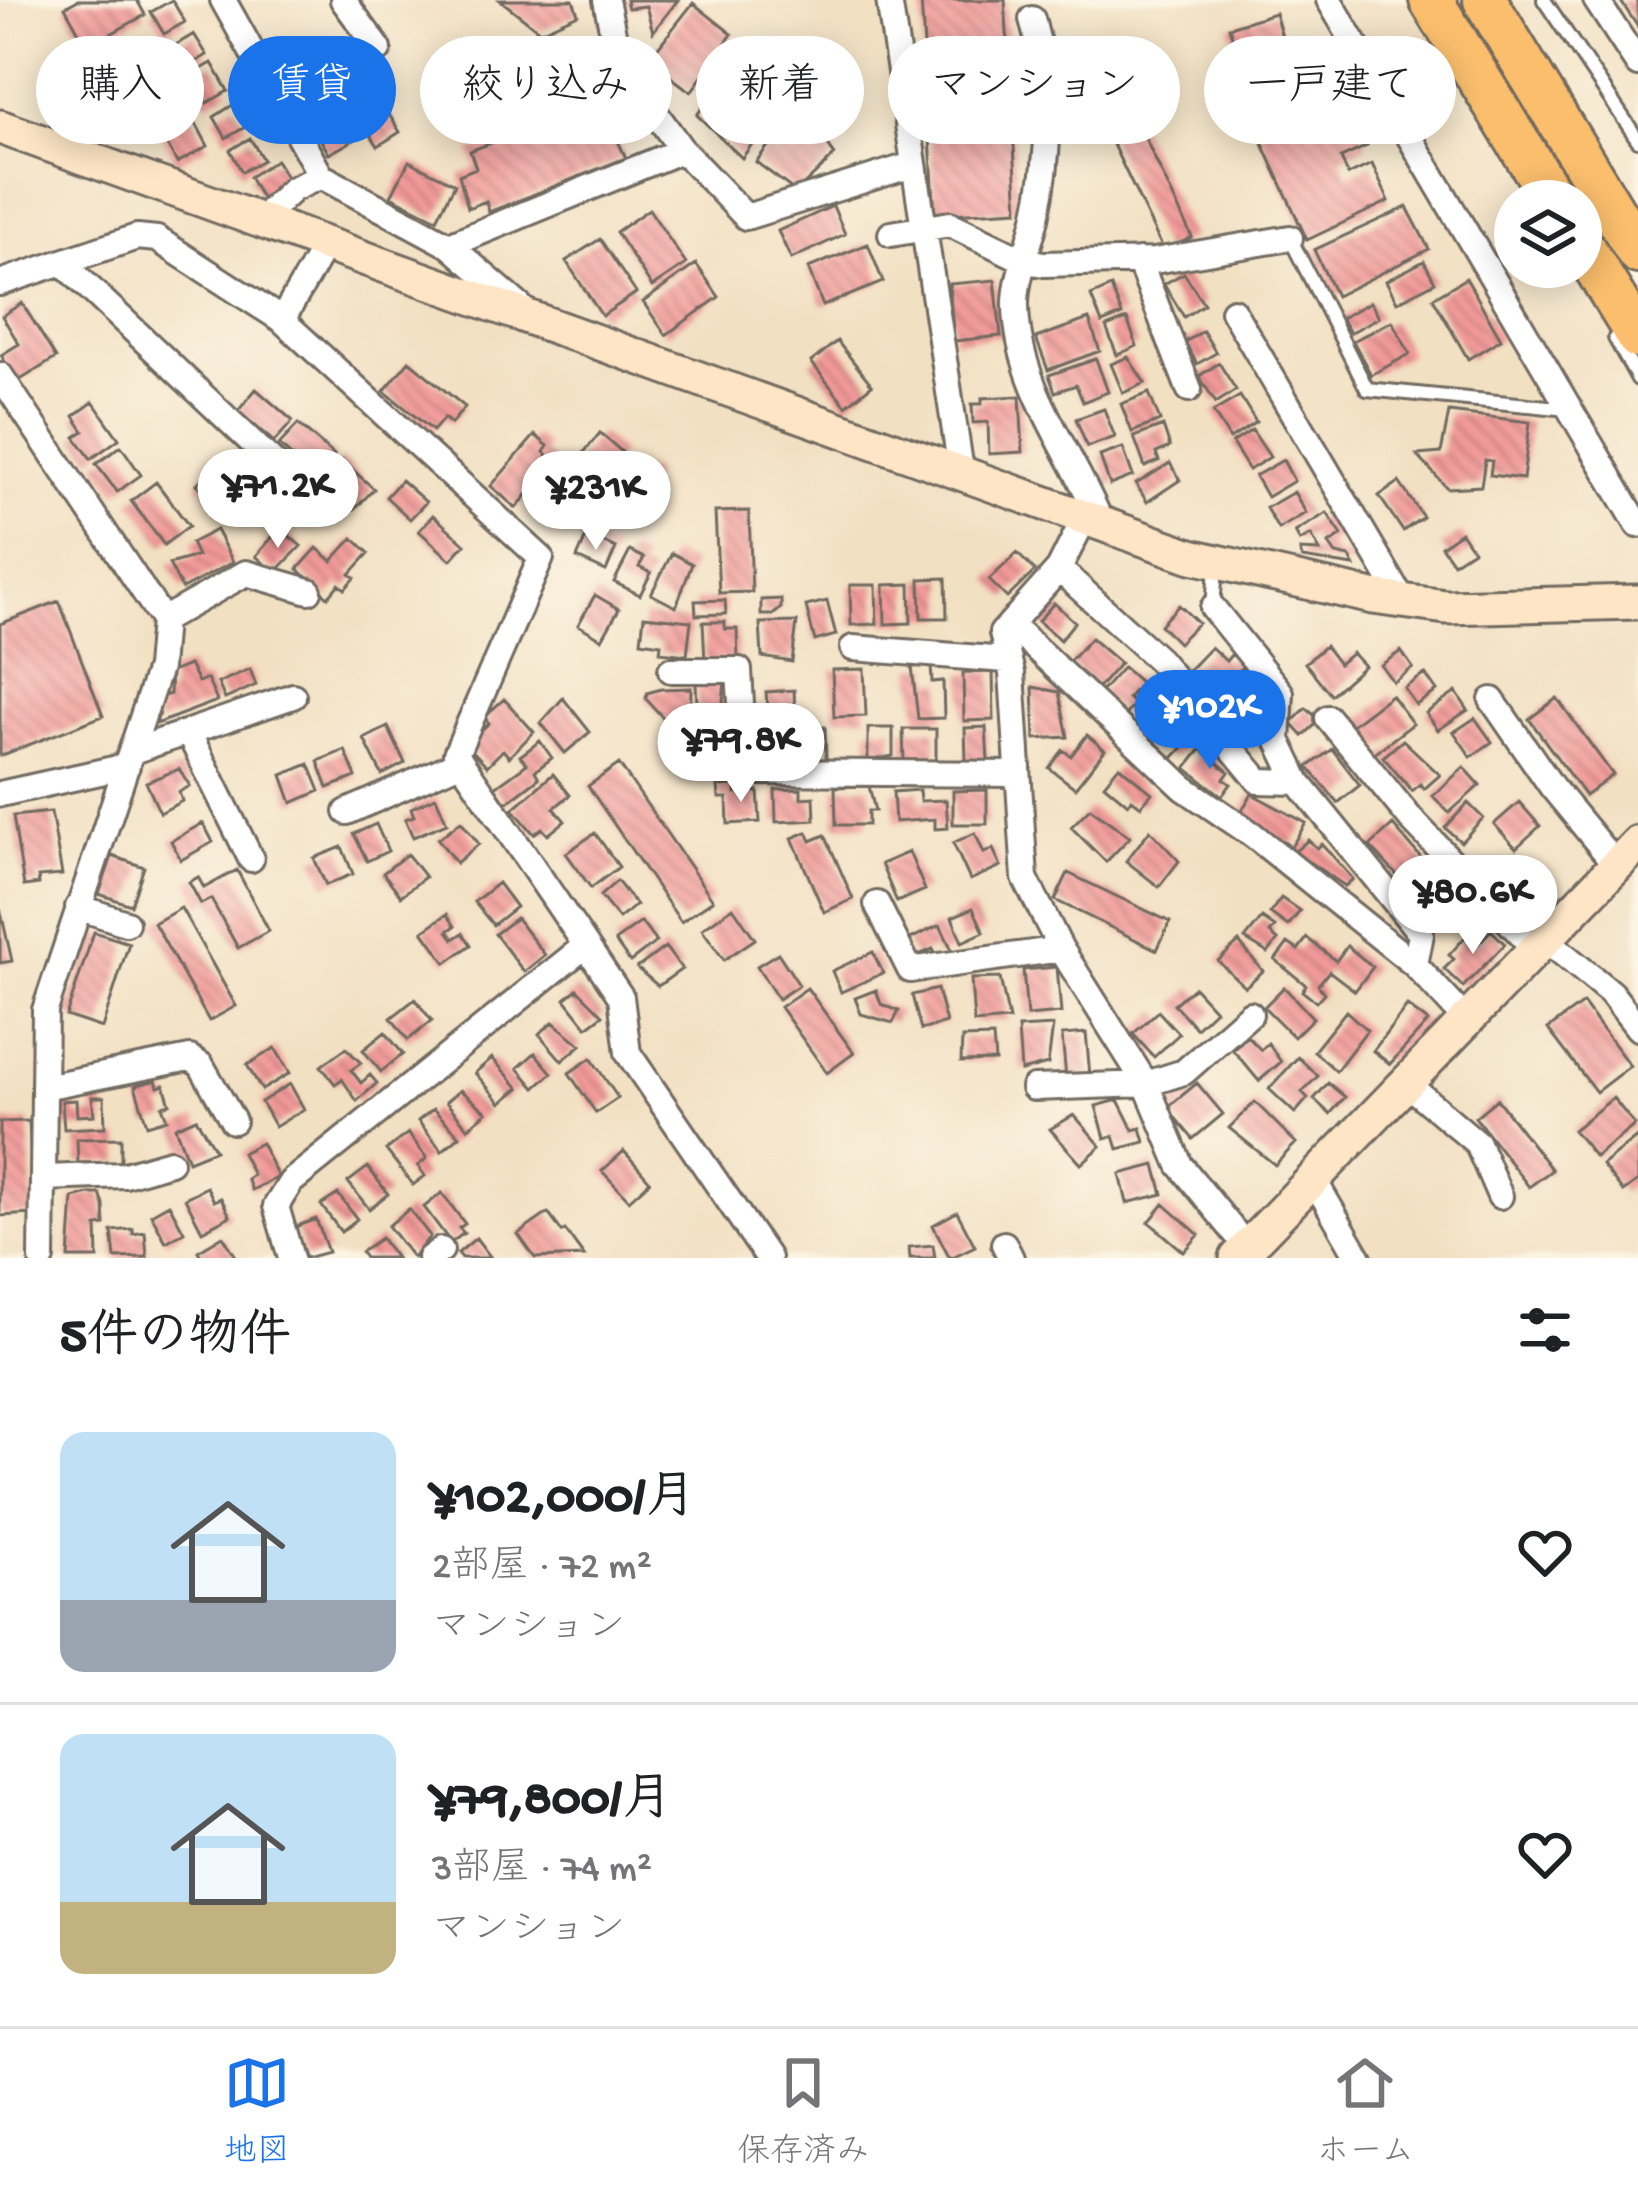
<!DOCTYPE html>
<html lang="ja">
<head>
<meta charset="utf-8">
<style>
  :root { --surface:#fff; --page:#f2f2f2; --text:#202124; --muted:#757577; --line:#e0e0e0; --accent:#1a73e8 }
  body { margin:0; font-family:"Gochi Hand","Klee One",sans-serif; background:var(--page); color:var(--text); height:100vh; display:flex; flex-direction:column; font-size:45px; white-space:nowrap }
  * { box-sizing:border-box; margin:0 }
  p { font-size:39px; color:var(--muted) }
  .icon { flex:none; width:66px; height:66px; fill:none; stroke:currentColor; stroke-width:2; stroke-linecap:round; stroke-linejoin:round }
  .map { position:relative; height:1258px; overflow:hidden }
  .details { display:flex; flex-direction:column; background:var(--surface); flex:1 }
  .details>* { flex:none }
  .top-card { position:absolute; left:36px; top:36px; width:1566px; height:108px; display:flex; gap:24px }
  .fabs { position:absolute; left:1494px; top:180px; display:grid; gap:24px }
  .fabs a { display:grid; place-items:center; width:108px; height:108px; border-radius:50%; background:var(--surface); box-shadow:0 6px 30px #0003; font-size:60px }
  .price { position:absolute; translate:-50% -102px; padding:0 27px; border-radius:42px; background:#fff; color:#222; font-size:39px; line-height:78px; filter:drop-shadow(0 3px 6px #0008) }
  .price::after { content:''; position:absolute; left:50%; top:72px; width:36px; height:27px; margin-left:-18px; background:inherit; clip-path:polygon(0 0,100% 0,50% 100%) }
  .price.current { background:var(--accent); color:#fff }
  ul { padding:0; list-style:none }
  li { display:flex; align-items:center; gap:36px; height:300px; padding:0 60px }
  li+li { border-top:3px solid var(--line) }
  li span { display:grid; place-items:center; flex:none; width:336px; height:240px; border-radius:24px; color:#555 }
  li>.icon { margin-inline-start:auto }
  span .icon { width:144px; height:144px; fill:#fffc; stroke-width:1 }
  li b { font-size:51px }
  h2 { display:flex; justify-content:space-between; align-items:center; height:144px; padding:0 60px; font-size:51px }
  .chip { padding:0 42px; border-radius:54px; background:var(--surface); box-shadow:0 6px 30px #0003; font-size:42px; line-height:108px }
  .chip.current { background:var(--accent); color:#fff }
  .tabs { display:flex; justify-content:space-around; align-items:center; height:168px; border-top:3px solid var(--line); background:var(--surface); font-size:33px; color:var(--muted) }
  .tabs a { display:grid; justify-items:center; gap:6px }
  .tabs .current { color:var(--accent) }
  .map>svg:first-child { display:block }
</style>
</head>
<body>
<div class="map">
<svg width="1638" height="1258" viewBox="0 0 1638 1258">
  <defs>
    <pattern id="building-back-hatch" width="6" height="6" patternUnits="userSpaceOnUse" patternTransform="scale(3)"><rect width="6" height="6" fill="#f29a99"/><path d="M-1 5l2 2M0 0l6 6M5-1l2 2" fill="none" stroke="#c47e7d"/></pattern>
  </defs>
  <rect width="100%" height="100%" fill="#fcf5e5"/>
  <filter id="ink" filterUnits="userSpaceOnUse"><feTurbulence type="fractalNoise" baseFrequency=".00833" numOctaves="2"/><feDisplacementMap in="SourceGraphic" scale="24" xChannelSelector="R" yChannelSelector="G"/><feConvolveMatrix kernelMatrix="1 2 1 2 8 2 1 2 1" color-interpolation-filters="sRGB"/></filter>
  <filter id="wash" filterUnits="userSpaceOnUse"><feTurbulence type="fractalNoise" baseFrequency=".004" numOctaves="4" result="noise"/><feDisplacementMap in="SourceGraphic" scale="48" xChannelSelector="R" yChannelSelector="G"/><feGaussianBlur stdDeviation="2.7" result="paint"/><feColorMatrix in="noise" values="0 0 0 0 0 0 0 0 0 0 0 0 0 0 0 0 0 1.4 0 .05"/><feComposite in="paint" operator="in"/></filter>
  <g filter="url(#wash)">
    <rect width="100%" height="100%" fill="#f2e0c2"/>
    <g id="blocks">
      <path fill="url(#building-back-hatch)" d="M78,0H137L145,15L87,47L65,7Z
        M172,0L185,22L164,34L151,12Z
        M500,0H573L578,14L540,31Z
        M626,0H678L653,32L646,6L628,8Z
        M921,0H1005L1018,210L935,215Z
        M1620,0H1638V27Z
        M693,3L732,34L691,92L648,60Z
        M1275,13L1300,99L1255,113L1229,27Z
        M194,34L207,55L187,67L174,46Z
        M326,55L343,82L320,96L303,70Z
        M739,56L789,92L742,158L697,115Z
        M162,60L208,146L177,163L130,77Z
        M1108,60L1192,237L1164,251L1079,74Z
        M212,63L228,91L207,103L191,75Z
        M370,84L400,132L378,146L347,98Z
        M1342,92L1367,146L1341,158L1348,175L1372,164L1389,201L1307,240L1257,131Z
        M583,99L588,111L602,107L626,158L489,212L486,201L468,208L459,175L476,168L470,151L548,121V111Z
        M234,104L247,126L226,138L214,117Z
        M799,105L835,155L796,192L756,162Z
        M335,109L354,140L329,154L311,123Z
        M250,138L263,160L242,172L230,150Z
        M276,160L289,182L261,198L249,177Z
        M409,161L455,184L437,219L391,196Z
        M833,206L845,234L791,259L778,231Z
        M1407,207L1429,249L1336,296L1314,250Z
        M649,209L686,264L652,287L616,232Z
        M600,239L636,293L602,316L566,261Z
        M868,244L883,282L823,306L808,268Z
        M1424,261L1435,282L1397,302L1386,281Z
        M696,264L719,297L666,335L643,302Z
        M1184,273L1204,304L1184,317L1164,284Z
        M1466,278L1501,339L1468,359L1433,298Z
        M995,280L1001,336L954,341L949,284Z
        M1111,287L1122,315L1102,323L1091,296Z
        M1370,302L1379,317L1350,333L1341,318Z
        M22,303L56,358L17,382L1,355L19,344L2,316Z
        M1089,319L1100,351L1048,370L1036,338Z
        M1127,319L1137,346L1117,355L1106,327Z
        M1392,321L1410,354L1371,375L1353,341Z
        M1203,331L1216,353L1197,364L1185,342Z
        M837,341L872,385L846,406L811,362Z
        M1128,357L1145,383L1123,393L1111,364Z
        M1096,359L1108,392L1083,402L1076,385L1055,392L1049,375Z
        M409,361L465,407L451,424L444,418L433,431L384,391Z
        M1219,363L1236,390L1216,403L1199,376Z
        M256,389L293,421L274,442L238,411Z
        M1149,393L1160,421L1132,432L1121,404Z
        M1020,396L1023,452L989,454L988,422L973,423L972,404H982V398Z
        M1240,396L1256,422L1230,439L1213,412Z
        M93,402L119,439L91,459L75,437L84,431L74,416Z
        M1104,409L1115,437L1087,447L1076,419Z
        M1449,412L1530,422L1523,479L1490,475L1492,461L1485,460L1481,486L1447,488L1417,455L1441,453Z
        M298,424L334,455L315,477L279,445Z
        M1163,426L1170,447L1156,453L1159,461L1145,467L1134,437Z
        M1252,430L1270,457L1249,470L1232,443Z
        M600,433L622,452L595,485L572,467Z
        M535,435L548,446L544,452L568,473L552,491L547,487L540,494L533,488L516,508L491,486Z
        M121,446L141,475L117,492L96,464Z
        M1123,448L1133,476L1110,485L1100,456Z
        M342,460L374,489L354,510L323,481Z
        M1283,460L1294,481L1267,497L1255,476Z
        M1170,463L1180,480L1147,502L1136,484Z
        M622,465L654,472L637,512L607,499Z
        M213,467L237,490L221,507L197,484Z
        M401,480L426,502L410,519L386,497Z
        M156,482L189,526L164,545L131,501Z
        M1399,482L1423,517L1403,531L1379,496Z
        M1294,492L1306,513L1278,529L1266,508Z
        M749,511L752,592L719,593L715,512Z
        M1327,513L1342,535L1329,544L1336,554L1350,557L1354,566L1302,558L1300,550L1320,551L1311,535L1300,541L1295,532Z
        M433,515L465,544L451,560L419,531Z
        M280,528L301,546L275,573L256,556Z
        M216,530L233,562L182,589L169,564L197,556L191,543Z
        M1461,532L1473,550L1453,563L1441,546Z
        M587,535L616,548L606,571L577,558Z
        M353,538L369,553L350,574L355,578L345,589L339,584L328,597L298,569L317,548L332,561Z
        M630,551L644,558L639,567L651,573L640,595L614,582Z
        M672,553L692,564L676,607L651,594Z
        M1017,553L1035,571L1007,598L989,580Z
        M946,578L947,618H921L920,579Z
        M910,584L911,623L885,624L884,585Z
        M850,585H876L877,624L851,625Z
        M595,595L619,609L602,639L578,625Z
        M781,599V608L773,615H761V600Z
        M725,600L726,614L696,615L695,601Z
        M59,601L103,716L0,756V624Z
        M827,601L836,635L815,641L806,606Z
        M1054,603L1075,622L1060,640L1038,621Z
        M1179,605L1198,623L1178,643L1160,625Z
        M644,616L691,621L687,655L660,652L661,644L641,641Z
        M703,622H725V629H737L738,660L705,661Z
        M797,622L792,662L762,657L760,623Z
        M1091,638L1120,663L1098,688L1069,662Z
        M1325,646L1339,664L1352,653L1364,666L1331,695L1305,663Z
        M1211,647L1226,661L1232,654L1243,666L1218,699L1188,671Z
        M1401,651L1413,668L1393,682L1381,665Z
        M189,665L198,682L207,679L217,701L156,724L163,696L170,694L171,672Z
        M931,666L932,682L943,681L944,718L918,719L912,667Z
        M1123,667L1141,683L1128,698L1135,704L1124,716L1099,694Z
        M250,669L256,685L225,699L218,683Z
        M864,669L866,716L834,717L832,670Z
        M993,672L994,720L964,721L963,673Z
        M1425,674L1437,691L1416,705L1404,688Z
        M725,680L721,726H698L696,683Z
        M1033,687L1059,692L1068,737L1035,739Z
        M691,688L690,720L666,721L646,699L647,693L661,689Z
        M794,690L795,714L768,716L766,692Z
        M1456,692L1468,710L1438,730L1426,713Z
        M1391,695L1413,724L1372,755L1350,726Z
        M563,698L590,732L565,753L541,723Z
        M1557,698L1613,775L1585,796L1529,719Z
        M504,699L534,732L509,757L503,750L487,766L466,744L489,723L484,717Z
        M1153,708L1189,741L1172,759L1137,725Z
        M1306,708L1320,720L1303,736L1291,723Z
        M1475,718L1492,742L1471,757L1454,732Z
        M753,723H774V759H754Z
        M388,727L405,763L382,775L364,739Z
        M825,727L826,761H799V728Z
        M986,727L988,761L966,762L965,728Z
        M868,728H893V756L868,761Z
        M903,729H936V762L904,763Z
        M722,734L723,741H730L726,760L702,761L691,748V735Z
        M1087,735L1105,750L1075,788L1049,768L1063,750L1071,756Z
        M1403,740L1440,775L1424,789L1420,784L1412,791L1383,757Z
        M540,741L552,758L535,771L539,778L506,803L495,787L527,764L520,756Z
        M1201,749L1229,772L1224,779L1231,784L1222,796L1186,768Z
        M1332,749L1360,785L1338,803L1308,767Z
        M345,750L356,777L328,788L318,761Z
        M309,764L320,791L292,803L282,775Z
        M619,764L713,900L681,922L588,786Z
        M1119,766L1152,793L1141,806L1132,799L1128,804L1104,784Z
        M1464,767L1480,785L1449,813L1433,796Z
        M179,769L190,786L179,792L182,801L160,813L146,782Z
        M553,774L570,795L554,808L565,821L548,835L542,828L534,834L513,809Z
        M736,785V793L758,791L760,822L728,824L727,798H719L718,786Z
        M869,786L875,811H868V825H836L835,787Z
        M801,789V798L814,797L815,820L776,822L775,790Z
        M919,790L920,801L946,800L948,828L935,829V819L895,822L893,792Z
        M987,790V824H953V791Z
        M1252,794L1306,823L1291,847L1240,813Z
        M436,797L447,823L413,837L405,819L414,816L411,808Z
        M1519,802L1540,826L1516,848L1494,824Z
        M1468,803L1483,818L1461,842L1445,828Z
        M1090,808L1130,837L1106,862L1071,827Z
        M51,812L62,875L38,877L39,884L24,886L13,816Z
        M461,821L479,844L456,863L438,839Z
        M203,823L213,842L181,860L171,841Z
        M376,824L388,851L367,861L354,834Z
        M1393,825L1435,874L1418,887L1410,879L1404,883L1370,846Z
        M1150,830L1179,861L1159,887L1126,861Z
        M807,832L811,841L825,835L853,899L824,912L792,838Z
        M595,833L619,867L591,888L566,853Z
        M975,833L984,853L993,849L1001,866L970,880L953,843Z
        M1308,840L1317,848L1322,844L1353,879L1345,886L1309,862L1305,866L1293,853Z
        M342,847L353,874L326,885L314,858Z
        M909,852L925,890L897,902L881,864Z
        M407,854L425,877L401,896L383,873Z
        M112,856L144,867L131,905L99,894Z
        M237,870L269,931L238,948L211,899L201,904L189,882L198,877L204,888Z
        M1068,873L1170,922L1157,950L1055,900Z
        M617,881L636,905L619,919L600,896Z
        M498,883L516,907L493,925L474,902Z
        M1436,887L1463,901L1440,925L1419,905Z
        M1281,898L1300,911L1288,926L1270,913Z
        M733,907L755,939L724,960L702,929Z
        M0,908L12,961L0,963Z
        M181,908L236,1006L209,1021L154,923Z
        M973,908L984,932L962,942L952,917Z
        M447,914L455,926L448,931L454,939L463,933L471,945L446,963L423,931Z
        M516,918L545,955L524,972L495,934Z
        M1262,918L1275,927L1270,933L1278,940L1268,953L1245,939Z
        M641,922L656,942L630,962L615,941Z
        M940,925L952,950L937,957L933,949L914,957L906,941Z
        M1491,930L1505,944L1463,987L1444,969L1454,959L1449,955L1468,934L1478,944Z
        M94,932L129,943L102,1028L66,1016Z
        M1307,938L1336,961L1347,946L1373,967L1355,991L1329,971L1318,985L1324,993L1316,1002L1302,991L1306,985L1275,960L1288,943L1298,950Z
        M1239,942L1263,971L1245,987L1218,961Z
        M665,947L682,969L658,986L637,968Z
        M873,952L883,973L841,992L832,971Z
        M778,953L799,985L778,999L757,966Z
        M1057,967L1061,1013L1027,1016L1023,970Z
        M1000,978L1009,1020L974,1023L971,979Z
        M1194,987L1215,1010L1196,1028L1174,1004Z
        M1284,987L1313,1018L1294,1037L1264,1007Z
        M807,988L854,1053L827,1073L780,1007Z
        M577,989L603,1015L587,1027L565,999Z
        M937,989L946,1023L921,1030L912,995Z
        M876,990L881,1004L899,1011L893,1023L861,1014L855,998Z
        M415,999L432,1021L408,1040L391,1018Z
        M1583,1003L1630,1066L1596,1092L1548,1029Z
        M1407,1006L1428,1022L1390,1064L1373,1051Z
        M1158,1011L1179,1034L1154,1057L1133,1034Z
        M1346,1011L1367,1030L1336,1071L1314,1051Z
        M553,1022L581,1045L562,1061L539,1034Z
        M1053,1026L1048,1064L1021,1071L1018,1028Z
        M385,1032L403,1054L381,1072L363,1050Z
        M1086,1033L1090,1076L1066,1078L1062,1035Z
        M1247,1036L1261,1050L1268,1043L1281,1062L1259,1081L1233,1050Z
        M993,1037L995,1061L961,1062L962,1038Z
        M275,1048L290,1073L262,1090L247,1065Z
        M346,1048L361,1063L351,1070L361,1083L370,1075L377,1083L357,1101L342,1079L335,1084L321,1066Z
        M535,1053L552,1073L535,1088L518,1068Z
        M1298,1057L1318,1076L1302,1092L1308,1098L1295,1113L1269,1089Z
        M492,1058L519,1088L501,1103L475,1073Z
        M591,1058L618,1098L596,1113L569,1073Z
        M156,1080L158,1087L164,1085L170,1104L162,1106L167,1119L147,1125L135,1086Z
        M1197,1083L1223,1114L1193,1139L1167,1108Z
        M1328,1083L1345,1097L1330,1114L1314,1099Z
        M290,1084L304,1109L275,1127L261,1102Z
        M460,1090L487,1112L468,1128L446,1102Z
        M92,1097H104L105,1127L64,1129L62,1101L76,1100L77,1116L94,1115Z
        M1613,1098L1635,1125L1595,1157L1573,1130Z
        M1497,1099L1552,1170L1529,1187L1475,1117Z
        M1118,1100L1133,1130L1141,1128L1145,1142L1118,1149L1114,1136L1105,1138L1096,1106Z
        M1255,1102L1296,1143L1275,1165L1229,1128Z
        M433,1109L460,1136L442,1151L418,1121Z
        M1074,1115L1101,1146L1081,1164L1050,1129Z
        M196,1118L215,1150L188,1161L175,1127Z
        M29,1121L33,1214L0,1216V1122Z
        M408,1133L427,1158L418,1166L425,1176L413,1185L386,1150Z
        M1638,1136V1181L1623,1192L1602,1165Z
        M121,1138V1162L78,1163L77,1139Z
        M261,1143L278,1177L252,1190L247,1179L253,1175L242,1153Z
        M624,1151L650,1181L629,1200L602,1171Z
        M1155,1165L1163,1194L1127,1203L1120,1174Z
        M368,1167L388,1194L369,1209L348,1182Z
        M207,1187L214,1201L221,1198L230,1216L202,1231L185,1198Z
        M442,1193L465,1224L459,1228L464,1233L451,1243L424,1207Z
        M89,1194H100L104,1205L105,1225L97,1226L98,1258H69L73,1198Z
        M338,1194L357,1219L341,1232L321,1205Z
        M169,1204L184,1232L166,1242L151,1214Z
        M1164,1204L1199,1235L1184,1252L1149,1222Z
        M409,1209L430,1236L413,1258L388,1226Z
        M957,1212L975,1246L950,1258L933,1225Z
        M548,1213L562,1232L565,1230L584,1256L535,1258L518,1234Z
        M316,1219L328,1252L306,1258L295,1227Z
        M133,1229V1234L145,1232L147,1257L115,1258L112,1231Z
        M223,1236L237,1258H202L198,1251Z
        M381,1238L396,1258H365L361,1252Z
        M476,1238L491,1258H462L458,1253Z
        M933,1245L935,1258H910L909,1247Z"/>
    </g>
  </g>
  <g filter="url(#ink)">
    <use href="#blocks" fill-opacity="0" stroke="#716a60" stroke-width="3"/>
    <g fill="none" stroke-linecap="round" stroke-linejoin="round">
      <defs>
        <path id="lane" d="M1544,0L1638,140
          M1290,238L1367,389L1568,409
          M1615,338L1638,379
          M1213,608L1216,567"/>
        <path id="street" d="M223,0L321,176
          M343,0L379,49
          M606,0L619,62L682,150
          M889,0L962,477
          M1329,0L1638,525
          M1596,0L1638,64
          M1032,19C1051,86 1052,149 1036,218C1030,245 1015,279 1016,307C1018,390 1074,454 1103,527
          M258,222L293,189L321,176L449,245L522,308
          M891,234L950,224L1026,261L1044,264L1154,261L1290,238
          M449,245L682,150L746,217L912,165
          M1139,261L1189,389
          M62,262L320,507
          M0,283L137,237L157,239L282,320L541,558L456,754L621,997L628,1053L768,1258
          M1233,311L1404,602
          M282,320L324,247
          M0,375L163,620L159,668L45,1010L42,1258
          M1083,521L1059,569L1002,633L1012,673L1025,878L1061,949L1146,1084L1180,1165L1255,1257
          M1059,569L1159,660L1259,781L1298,782
          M1213,608L1281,693L1278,740L1298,782L1421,934L1415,965L1466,1020
          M163,620L246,573L309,591
          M1011,625L1184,788L1253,835L1415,965
          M853,648L1006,660
          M671,670H739L745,772L1018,774
          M1492,700L1552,787L1616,865
          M1328,718L1410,818L1534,948
          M188,732L251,859
          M133,751L293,696
          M0,794L127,766
          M347,812L460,762
          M877,904L910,970L1061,949
          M78,907L126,923
          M1545,939L1611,993L1638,1028
          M1406,1083L1477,1143L1500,1196
          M44,1087L190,1058L201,1065L233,1121
          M1034,1088L1146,1084L1184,1072L1250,1014
          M45,1178L125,1175L170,1162
          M1314,1180L1359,1258
          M1004,1244L1011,1258
          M291,1258L276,1206L291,1182L585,946
          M430,1258L441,1250"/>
        <path id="secondary" d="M0,127L1191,556L1373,597L1446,607L1638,602
          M1237,1258L1638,843"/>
        <path id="highway" d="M1431,0L1554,201
          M1485,0L1638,252
          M1581,244L1638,337"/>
      </defs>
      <use href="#lane" stroke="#716a60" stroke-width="18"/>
      <use href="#street" stroke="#716a60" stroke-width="30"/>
      <use href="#secondary" stroke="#716a60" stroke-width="39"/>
      <use href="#highway" stroke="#716a60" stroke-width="48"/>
      <use href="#lane" stroke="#fff" stroke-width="12"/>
      <use href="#street" stroke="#fff" stroke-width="24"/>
      <use href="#secondary" stroke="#fde5c5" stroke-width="33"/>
      <use href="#highway" stroke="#fabe6d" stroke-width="42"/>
    </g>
  </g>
</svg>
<div class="fabs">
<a><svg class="icon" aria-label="layers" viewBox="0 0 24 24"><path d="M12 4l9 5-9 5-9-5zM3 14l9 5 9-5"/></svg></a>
</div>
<b class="price" style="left:278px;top:551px">¥71.2K</b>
<b class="price" style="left:596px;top:553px">¥231K</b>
<b class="price current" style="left:1210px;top:772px">¥102K</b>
<b class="price" style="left:741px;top:805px">¥79.8K</b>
<b class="price" style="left:1473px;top:957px">¥80.6K</b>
<div class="top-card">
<a class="chip">購入</a>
<a class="chip current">賃貸</a>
<a class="chip">絞り込み</a>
<a class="chip">新着</a>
<a class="chip">マンション</a>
<a class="chip">一戸建て</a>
</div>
</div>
<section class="details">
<h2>5件の物件<svg class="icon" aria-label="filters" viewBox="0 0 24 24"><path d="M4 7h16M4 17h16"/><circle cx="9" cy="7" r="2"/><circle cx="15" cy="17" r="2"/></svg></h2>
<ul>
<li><span style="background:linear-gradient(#bfe0f5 70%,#9aa5b1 0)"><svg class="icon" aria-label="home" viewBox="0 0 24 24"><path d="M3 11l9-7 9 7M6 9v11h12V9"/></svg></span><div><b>¥102,000/月</b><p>2部屋 · 72 m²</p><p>マンション</p></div><svg class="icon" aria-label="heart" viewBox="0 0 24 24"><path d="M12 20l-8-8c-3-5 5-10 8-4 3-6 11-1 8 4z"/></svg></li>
<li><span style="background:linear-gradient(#bfe0f5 70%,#c2b280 0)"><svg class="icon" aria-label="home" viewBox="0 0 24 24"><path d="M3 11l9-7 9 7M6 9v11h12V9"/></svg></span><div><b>¥79,800/月</b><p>3部屋 · 74 m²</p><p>マンション</p></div><svg class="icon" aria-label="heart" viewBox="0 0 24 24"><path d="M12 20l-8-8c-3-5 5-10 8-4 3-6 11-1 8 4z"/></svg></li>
</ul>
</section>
<nav class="tabs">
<a class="current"><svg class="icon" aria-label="map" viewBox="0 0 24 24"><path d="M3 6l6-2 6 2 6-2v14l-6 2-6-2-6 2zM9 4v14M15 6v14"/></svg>地図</a>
<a><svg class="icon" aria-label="saved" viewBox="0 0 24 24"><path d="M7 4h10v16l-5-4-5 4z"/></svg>保存済み</a>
<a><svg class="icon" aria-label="home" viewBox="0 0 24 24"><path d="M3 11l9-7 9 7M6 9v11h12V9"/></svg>ホーム</a>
</nav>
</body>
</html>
